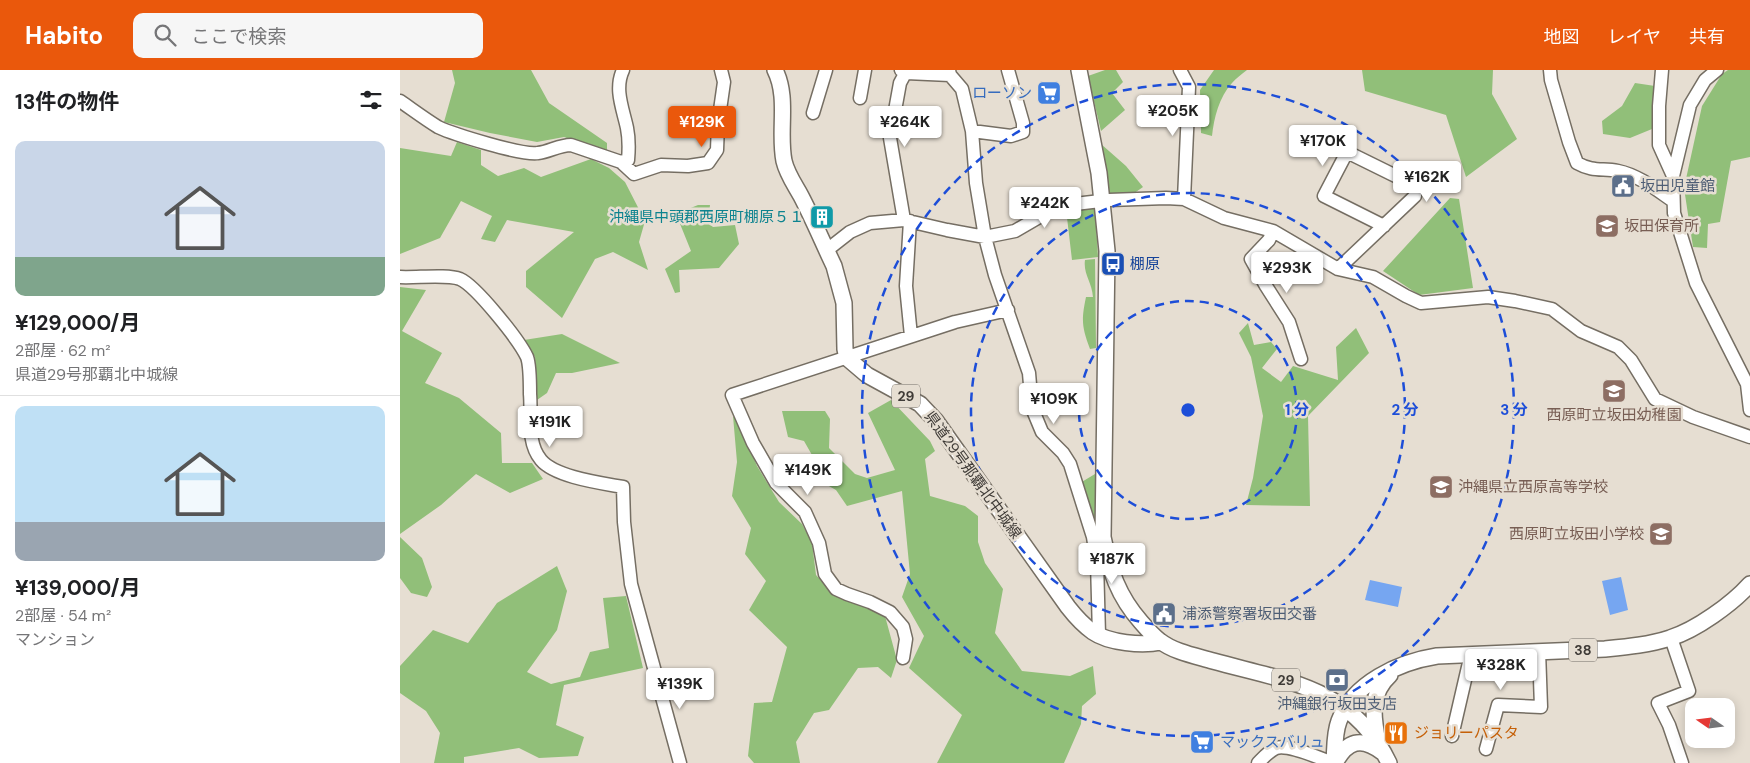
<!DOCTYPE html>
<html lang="ja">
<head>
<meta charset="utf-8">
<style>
  :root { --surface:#fff; --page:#f6f6f6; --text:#202124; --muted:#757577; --line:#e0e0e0; --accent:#ea580c }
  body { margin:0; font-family:"DM Sans","Noto Sans JP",sans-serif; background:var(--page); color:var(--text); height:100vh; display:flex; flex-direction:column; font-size:19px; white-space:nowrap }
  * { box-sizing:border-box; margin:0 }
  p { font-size:16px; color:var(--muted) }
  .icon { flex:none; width:28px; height:28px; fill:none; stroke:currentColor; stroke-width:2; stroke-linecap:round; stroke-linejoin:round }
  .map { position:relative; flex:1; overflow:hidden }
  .details { display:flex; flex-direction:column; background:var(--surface); width:400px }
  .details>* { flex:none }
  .needle { width:32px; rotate:284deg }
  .tools { position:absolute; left:1285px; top:628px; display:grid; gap:10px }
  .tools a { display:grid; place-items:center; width:50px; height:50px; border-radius:10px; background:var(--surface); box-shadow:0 2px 12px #0003; font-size:25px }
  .price { position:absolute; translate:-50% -42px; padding:0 11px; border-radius:5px; background:#fff; color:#222; font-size:16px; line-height:32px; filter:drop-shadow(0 1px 2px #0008) }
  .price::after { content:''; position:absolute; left:50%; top:30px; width:15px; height:11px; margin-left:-8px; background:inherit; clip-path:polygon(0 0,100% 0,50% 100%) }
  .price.active { background:var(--accent); color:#fff }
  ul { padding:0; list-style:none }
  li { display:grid; align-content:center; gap:10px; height:265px; padding:0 15px }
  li+li { border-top:1px solid var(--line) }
  li span { display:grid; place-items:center; height:155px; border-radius:10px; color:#555 }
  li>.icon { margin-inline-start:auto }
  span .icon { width:90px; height:90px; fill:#fffc; stroke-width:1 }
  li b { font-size:21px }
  h2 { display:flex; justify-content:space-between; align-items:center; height:60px; padding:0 15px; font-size:21px }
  header { display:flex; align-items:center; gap:30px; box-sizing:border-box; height:70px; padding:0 25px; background:var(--accent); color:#fff }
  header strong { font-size:24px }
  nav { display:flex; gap:28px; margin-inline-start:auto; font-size:18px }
  .search { width:350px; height:45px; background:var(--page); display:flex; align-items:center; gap:12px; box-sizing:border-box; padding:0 18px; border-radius:10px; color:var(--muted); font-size:19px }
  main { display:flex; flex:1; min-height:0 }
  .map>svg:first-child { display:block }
</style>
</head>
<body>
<header>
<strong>Habito</strong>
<div class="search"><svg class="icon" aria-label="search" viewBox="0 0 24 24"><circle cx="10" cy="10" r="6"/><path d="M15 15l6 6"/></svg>ここで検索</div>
<nav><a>地図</a><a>レイヤ</a><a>共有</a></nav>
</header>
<main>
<section class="details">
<h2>13件の物件<svg class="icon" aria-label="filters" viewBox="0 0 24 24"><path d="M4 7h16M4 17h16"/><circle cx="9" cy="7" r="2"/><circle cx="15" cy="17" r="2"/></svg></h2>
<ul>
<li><span style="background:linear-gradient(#c9d6e8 75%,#7fa58c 0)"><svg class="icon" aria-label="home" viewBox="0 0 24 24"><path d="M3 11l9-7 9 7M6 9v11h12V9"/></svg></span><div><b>¥129,000/月</b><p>2部屋 · 62 m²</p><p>県道29号那覇北中城線</p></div></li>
<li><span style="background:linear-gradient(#bfe0f5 75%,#9aa5b1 0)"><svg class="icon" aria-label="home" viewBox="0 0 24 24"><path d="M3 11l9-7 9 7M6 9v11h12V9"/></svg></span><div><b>¥139,000/月</b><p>2部屋 · 54 m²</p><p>マンション</p></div></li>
</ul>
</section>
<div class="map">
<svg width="1350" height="693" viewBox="0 0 1350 693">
  <rect width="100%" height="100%" fill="#e6ded2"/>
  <path fill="#91bf79" d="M52,0H131L149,33L207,73V82L164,67L137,72L90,63L44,52L55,13Z
    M705,0H716L723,12L712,23L725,40L701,61L688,6Z
    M814,0H847C842,4 836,8 832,13C819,27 814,48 812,66L801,63L800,20Z
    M962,0H1093L1092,24L1117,69L1066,107L1046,45L965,21Z
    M1328,0H1350V87L1331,91L1320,152L1308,154L1307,178L1293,177L1284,118L1302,36L1322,4Z
    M1235,13L1255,16L1252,59L1230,68L1203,64L1202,51L1222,36Z
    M57,72L81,80V95L98,106L124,98L141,107L191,89L209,98L225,112L245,151L239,172L248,200L213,182L195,189L162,248L126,217V201L174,162L107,150L95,172L81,169L92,146L61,131L40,168L0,184V78L51,86Z
    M701,74L726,96L743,117L733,124L709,125Z
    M1050,128L1059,129L1073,218L1019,225L983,201Z
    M298,135H310L308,153L313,157L335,155L339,174L319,198L279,200L280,222L275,223L265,199L291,181L276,144Z
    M695,137L698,187L672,190L666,139Z
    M695,189L696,278L690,279C682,257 681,251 686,227H693C692,212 683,204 685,190Z
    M0,217L26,220L2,261L42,283L25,313L59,328L101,363L102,393H132L143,409L110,423L76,404L41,435L0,464Z
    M848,253L854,275L871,272L877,279L862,298L881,312L893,296L938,310L936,277L956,258L969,283L908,346L910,436L846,435L853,408L863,346L851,287L839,263Z
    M162,264L220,293L172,303H156L147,323L137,330L135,287L124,270Z
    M491,330L530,371L535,381L525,389L530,426L565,436L578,446V472L585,493L603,519L595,563L622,601L670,606L693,596L696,624L682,636L681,654L664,693H537L562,645L509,598L524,566L502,527L510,504L502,421L447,436L436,420L418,410L416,392L404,371L388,367L382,341H425L430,349L429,378L455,404L467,408L495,400L468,343Z
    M333,346L341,356L357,396L379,432L402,454L412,473L416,505L434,524L469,534L485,546L497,590L491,608L478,597L458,598L429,640L414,643L396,672L400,693H354L348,686L354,633L372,632L387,577L349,540L366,511L345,484L351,458L332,426L337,392Z
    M695,404V461L680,413Z
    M0,467L22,488L32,517L27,527L11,523L0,508Z
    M157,496L167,521L157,560L127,602L151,614L180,607L190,582L209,578L203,528L226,526L243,598L164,615L156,655L184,667L178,686L139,688L119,678L64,687V693H34L40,663L26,641L0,623V596L33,560L68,573L97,533Z"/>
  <path fill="#76a6f1" d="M1221,507L1228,540L1210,545L1202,511Z
    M970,510L1002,517L998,537L965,530Z"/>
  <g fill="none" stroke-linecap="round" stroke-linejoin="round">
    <defs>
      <path id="minor" d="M501,0L506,3L550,5
        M549,0L550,5L562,19L572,61L576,113L585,167L595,205L629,303L632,338L642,362L663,383L670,394L693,467L697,492L699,565
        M780,0L789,17L784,129
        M1150,0L1151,10L1169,72L1177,93C1193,102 1202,98 1218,101C1238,105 1257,120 1273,131
        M1262,0L1259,36V75L1273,106
        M1317,0L1305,10L1290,35L1273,106L1274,143L1296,213L1347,314L1350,340
        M460,28L465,0
        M0,31C13,40 25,49 38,57C53,64 123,86 138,83C149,82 159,75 171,75L221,92L228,90C229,79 229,68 227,58C223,39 214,19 223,0
        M413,43L426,0
        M572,61L611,66L623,62V53L608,0
        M221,92L234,104L261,95L288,96L308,93L317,80L318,54L324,12L321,0
        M504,150L490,68L500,13L507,0
        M510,151L506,216L511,266
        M873,161L869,170L851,189L866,216L889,252L901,289
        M427,180L450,162L470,153L504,150L547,160L585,167L615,161L658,136L709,130L766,128L784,129L824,148L873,161L938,199L973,207L1006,226L1021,233L1088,227L1115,231L1152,239L1181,261L1218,277L1231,290L1255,329L1293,347L1350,367
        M938,199L1015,126L1016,116L947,82L924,126L984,156
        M0,207C16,208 47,204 60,209C76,216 119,270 127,287C130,295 130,315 130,324C132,345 126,372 141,390C155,407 201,413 223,417L224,452L231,514L280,693
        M1271,568L1289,621L1258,633L1269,655L1282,693
        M503,588L506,569L503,557L490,542L470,532L447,524L436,519L425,504L419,473L405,442L376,413L353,373L332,325L555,252L608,240
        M1052,666L1071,584
        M1086,679L1098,635L1141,637L1139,581
        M858,693C863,688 869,681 876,678C889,674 919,688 933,693"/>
      <path id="major" d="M375,0C389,28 378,61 384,91C387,104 395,115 401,126C413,149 423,173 434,196L444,233L445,279L447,288L467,305L520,334L536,351L668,537C675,546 683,555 693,562C709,573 742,576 761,572
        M679,0L699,103L707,181L703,467C710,501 718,526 741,552C747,559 753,566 760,571C774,582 796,586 813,591C885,611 953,617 989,693
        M978,672C973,647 969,624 990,605
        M934,693C935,679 934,664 939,651C953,613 999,592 1037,586L1205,579C1226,577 1249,575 1270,568C1296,560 1332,534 1350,514
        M935,693C947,671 961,666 982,682"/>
    </defs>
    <use href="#minor" stroke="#756e63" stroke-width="15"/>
    <use href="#major" stroke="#756e63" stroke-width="18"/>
    <use href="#minor" stroke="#fff" stroke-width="12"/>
    <use href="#major" stroke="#fff" stroke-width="15"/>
  </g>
  <g fill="none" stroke="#1d4ed8" stroke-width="2.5" stroke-dasharray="9 6">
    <circle cx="788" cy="340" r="109"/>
    <circle cx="788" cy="340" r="217"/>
    <circle cx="788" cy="340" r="326"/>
  </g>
  <defs>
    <symbol id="supermarket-square" viewBox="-11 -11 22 22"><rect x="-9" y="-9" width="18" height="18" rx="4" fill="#3f7fe0" stroke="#e6ded2"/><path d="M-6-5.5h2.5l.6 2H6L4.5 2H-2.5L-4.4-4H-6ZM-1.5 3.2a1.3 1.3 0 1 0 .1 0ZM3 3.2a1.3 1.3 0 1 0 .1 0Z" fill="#fff"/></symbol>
    <symbol id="civic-square" viewBox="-11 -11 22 22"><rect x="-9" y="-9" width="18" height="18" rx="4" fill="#5c6f8a" stroke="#e6ded2"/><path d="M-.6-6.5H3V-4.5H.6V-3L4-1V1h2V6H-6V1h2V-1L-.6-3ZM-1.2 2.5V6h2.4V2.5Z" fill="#fff"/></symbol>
    <symbol id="building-square" viewBox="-11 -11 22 22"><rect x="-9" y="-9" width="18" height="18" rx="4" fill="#0f9aa8" stroke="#e6ded2"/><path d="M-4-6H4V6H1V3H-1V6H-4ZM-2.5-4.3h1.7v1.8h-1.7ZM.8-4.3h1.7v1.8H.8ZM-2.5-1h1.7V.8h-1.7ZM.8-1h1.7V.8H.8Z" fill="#fff"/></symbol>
    <symbol id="school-square" viewBox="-11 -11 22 22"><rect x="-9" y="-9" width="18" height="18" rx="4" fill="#8d6e63" stroke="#e6ded2"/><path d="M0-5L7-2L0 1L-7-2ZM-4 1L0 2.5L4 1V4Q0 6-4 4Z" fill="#fff"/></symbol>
    <symbol id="bus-square" viewBox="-11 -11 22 22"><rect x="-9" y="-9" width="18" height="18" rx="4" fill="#1a4fb4" stroke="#e6ded2"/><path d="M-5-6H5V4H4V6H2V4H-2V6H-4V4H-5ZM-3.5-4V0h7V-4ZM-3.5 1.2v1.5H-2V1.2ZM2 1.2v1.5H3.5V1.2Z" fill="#fff"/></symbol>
    <symbol id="bank-square" viewBox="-11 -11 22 22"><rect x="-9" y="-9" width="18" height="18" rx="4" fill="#5c6f8a" stroke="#e6ded2"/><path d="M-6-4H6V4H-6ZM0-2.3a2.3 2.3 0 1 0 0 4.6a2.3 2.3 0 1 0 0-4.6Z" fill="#fff"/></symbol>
    <symbol id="restaurant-square" viewBox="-11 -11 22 22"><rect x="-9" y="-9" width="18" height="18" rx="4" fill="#e8710a" stroke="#e6ded2"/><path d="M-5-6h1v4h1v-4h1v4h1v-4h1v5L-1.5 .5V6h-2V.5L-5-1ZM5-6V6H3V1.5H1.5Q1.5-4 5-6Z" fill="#fff"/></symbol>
  </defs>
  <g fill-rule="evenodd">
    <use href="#supermarket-square" x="635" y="9" width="28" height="28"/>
    <use href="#civic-square" x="1209" y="102" width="28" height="28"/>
    <use href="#building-square" x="408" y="133" width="28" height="28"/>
    <use href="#school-square" x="1193" y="142" width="28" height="28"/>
    <use href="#bus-square" x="699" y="180" width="28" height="28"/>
    <use href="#school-square" x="1200" y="307" width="28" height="28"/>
    <use href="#school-square" x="1027" y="403" width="28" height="28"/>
    <use href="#school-square" x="1247" y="450" width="28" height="28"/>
    <use href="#civic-square" x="750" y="530" width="28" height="28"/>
    <use href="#bank-square" x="923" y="596" width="28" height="28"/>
    <use href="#restaurant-square" x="982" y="649" width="28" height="28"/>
    <use href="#supermarket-square" x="788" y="658" width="28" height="28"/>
  </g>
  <g text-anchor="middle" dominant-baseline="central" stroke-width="5" stroke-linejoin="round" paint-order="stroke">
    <g fill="#e6ded2" stroke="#716c66" stroke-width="1">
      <rect x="492" y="314.5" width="28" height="23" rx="4"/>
      <rect x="1169" y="568.5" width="28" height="23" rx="4"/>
      <rect x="872" y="598.5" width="28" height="23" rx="4"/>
    </g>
    <g font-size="14" font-weight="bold" fill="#3f3b37">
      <text x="506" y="326">29</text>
      <text x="1183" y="580">38</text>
      <text x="886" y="610">29</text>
    </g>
    <g font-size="15" fill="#366cbe" stroke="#e6ded2" text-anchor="end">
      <text x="632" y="23">ローソン</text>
      <text x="820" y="672" text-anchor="start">マックスバリュ</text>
    </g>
    <g font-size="15" fill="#4e5e75" stroke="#e6ded2" text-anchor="start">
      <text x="1240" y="116">坂田児童館</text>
      <text x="782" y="544">浦添警察署坂田交番</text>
      <text x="937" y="634" text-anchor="middle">沖縄銀行坂田支店</text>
    </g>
    <g font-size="15" fill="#0d838f" stroke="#e6ded2" text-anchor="end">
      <text x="404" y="147">沖縄県中頭郡西原町棚原５１</text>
    </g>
    <g font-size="15" fill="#785e54" stroke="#e6ded2" text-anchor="start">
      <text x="1224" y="156">坂田保育所</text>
      <text x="1214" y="345" text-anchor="middle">西原町立坂田幼稚園</text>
      <text x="1058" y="417">沖縄県立西原高等学校</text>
      <text x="1244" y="464" text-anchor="end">西原町立坂田小学校</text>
    </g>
    <g font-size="15" fill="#164399" stroke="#e6ded2" text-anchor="start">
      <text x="730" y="194">棚原</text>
    </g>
    <g font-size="15" fill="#3f3b37" stroke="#e6ded2">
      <text transform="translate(573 405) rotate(54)">県道29号那覇北中城線</text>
    </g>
    <g font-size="15" fill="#c56008" stroke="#e6ded2" text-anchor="start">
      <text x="1014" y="663">ジョリーパスタ</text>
    </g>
  </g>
  <circle cx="788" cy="340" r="8" fill="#1d4ed8" stroke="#e6ded2" stroke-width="2.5"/>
  <g font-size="15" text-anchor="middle" font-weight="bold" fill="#1d4ed8" stroke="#e6ded2" stroke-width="5" stroke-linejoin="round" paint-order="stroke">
    <text x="897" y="345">1 分</text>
    <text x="1005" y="345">2 分</text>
    <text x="1114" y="345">3 分</text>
  </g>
</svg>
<div class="tools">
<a><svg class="needle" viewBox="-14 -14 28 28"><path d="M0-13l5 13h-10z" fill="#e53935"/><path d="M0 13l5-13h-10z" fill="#757577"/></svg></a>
</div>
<b class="price" style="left:773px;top:67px">¥205K</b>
<b class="price active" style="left:302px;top:78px">¥129K</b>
<b class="price" style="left:505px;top:78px">¥264K</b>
<b class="price" style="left:923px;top:97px">¥170K</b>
<b class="price" style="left:1027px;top:133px">¥162K</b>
<b class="price" style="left:645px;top:159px">¥242K</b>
<b class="price" style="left:887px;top:224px">¥293K</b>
<b class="price" style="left:654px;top:355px">¥109K</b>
<b class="price" style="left:150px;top:378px">¥191K</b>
<b class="price" style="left:408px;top:426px">¥149K</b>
<b class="price" style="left:712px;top:515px">¥187K</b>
<b class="price" style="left:1101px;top:621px">¥328K</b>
<b class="price" style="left:280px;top:640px">¥139K</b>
</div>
</main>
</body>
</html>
